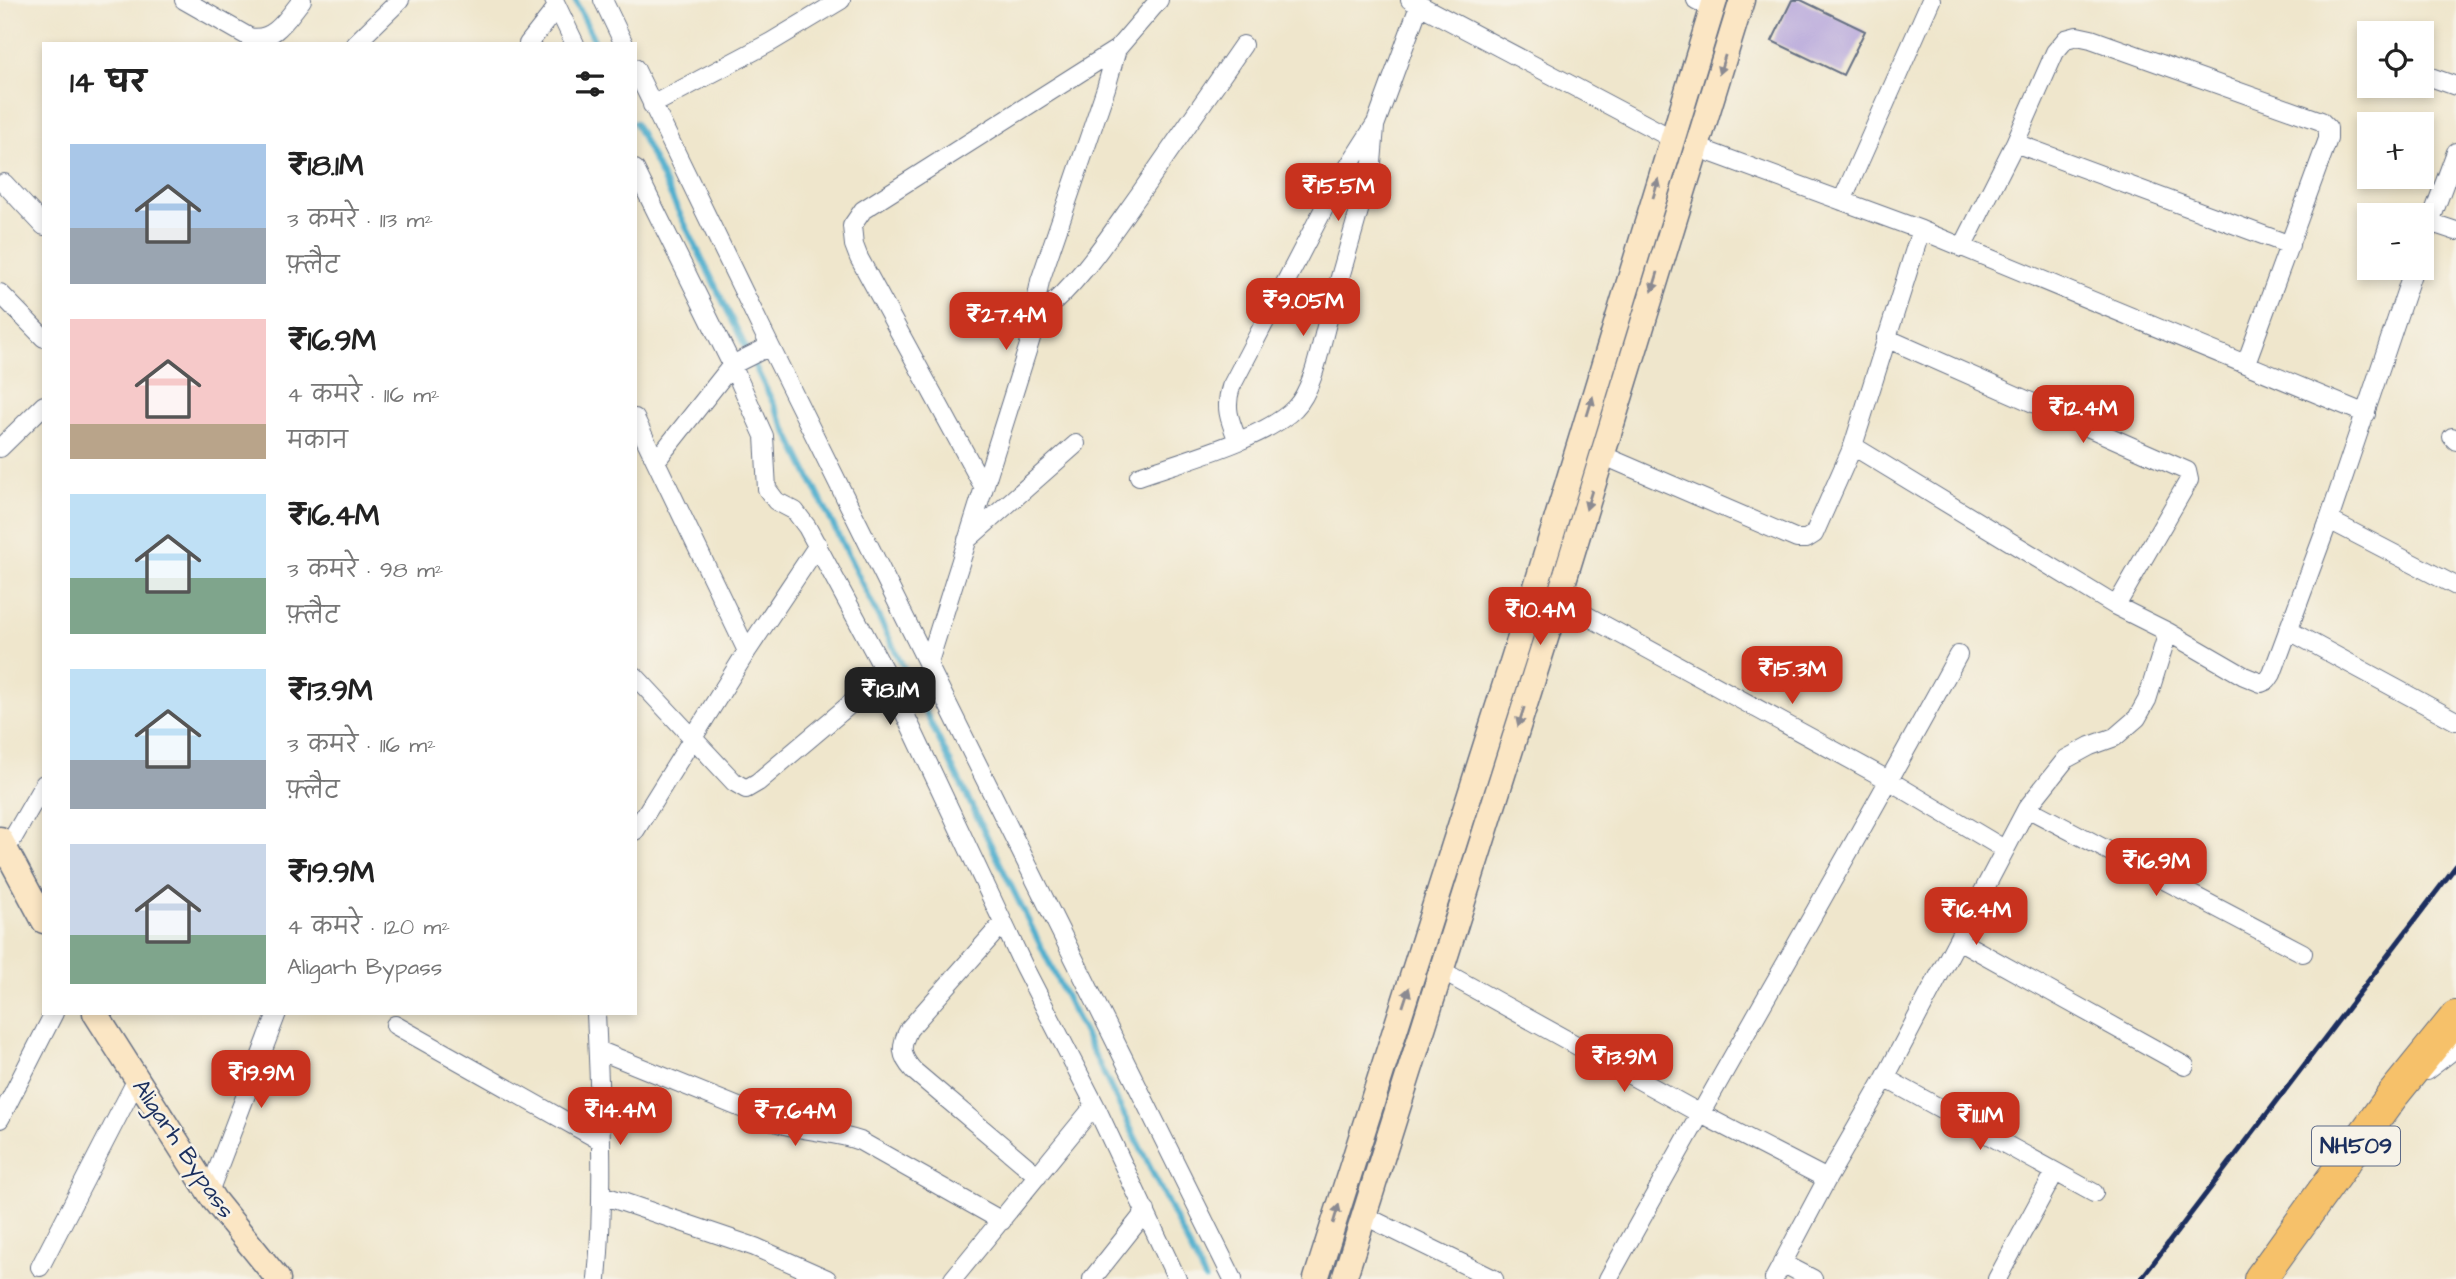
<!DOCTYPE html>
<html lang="hi">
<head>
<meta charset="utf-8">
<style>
  :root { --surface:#fff; --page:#f6f6f6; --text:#222; --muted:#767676; --accent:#c8321e }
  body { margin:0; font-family:"Architects Daughter","Playpen Sans Deva",sans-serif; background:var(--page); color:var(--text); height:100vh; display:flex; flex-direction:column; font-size:26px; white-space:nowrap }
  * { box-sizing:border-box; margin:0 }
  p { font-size:23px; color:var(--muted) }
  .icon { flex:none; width:38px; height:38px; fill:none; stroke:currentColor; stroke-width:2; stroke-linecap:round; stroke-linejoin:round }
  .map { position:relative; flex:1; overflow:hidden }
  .panel { position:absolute; left:42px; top:42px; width:595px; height:973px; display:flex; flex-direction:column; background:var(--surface); border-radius:0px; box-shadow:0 4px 10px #0003 }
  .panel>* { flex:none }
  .controls { position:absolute; left:2357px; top:21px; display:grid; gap:14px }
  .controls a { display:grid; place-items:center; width:77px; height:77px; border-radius:0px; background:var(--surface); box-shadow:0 4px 10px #0003; font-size:35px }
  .price { position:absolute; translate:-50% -60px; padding:0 16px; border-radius:14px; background:var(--accent); color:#fff; font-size:23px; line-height:46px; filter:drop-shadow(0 2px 4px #0008) }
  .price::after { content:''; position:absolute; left:50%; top:42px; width:21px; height:16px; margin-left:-10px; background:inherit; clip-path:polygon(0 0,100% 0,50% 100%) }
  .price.active { background:#222; color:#fff }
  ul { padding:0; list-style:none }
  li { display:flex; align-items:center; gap:21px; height:175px; padding:0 28px }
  li span { display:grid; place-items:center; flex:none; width:196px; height:140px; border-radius:0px; color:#555 }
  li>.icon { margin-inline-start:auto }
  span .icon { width:84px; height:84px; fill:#fffc; stroke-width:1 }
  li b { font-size:30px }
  h2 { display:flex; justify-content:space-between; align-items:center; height:84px; padding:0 28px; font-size:30px }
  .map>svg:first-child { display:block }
</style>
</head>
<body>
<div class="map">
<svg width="2456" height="1279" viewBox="0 0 2456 1279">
  <rect width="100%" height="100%" fill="#f7f3e8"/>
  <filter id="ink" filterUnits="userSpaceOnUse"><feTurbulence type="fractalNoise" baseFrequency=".0143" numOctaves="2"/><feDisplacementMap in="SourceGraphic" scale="14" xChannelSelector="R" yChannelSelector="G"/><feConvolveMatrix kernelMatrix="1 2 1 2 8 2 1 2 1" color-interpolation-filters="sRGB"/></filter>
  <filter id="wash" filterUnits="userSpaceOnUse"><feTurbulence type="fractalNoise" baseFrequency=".00686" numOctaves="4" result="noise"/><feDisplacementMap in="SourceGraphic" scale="28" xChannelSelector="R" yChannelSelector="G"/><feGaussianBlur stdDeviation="1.57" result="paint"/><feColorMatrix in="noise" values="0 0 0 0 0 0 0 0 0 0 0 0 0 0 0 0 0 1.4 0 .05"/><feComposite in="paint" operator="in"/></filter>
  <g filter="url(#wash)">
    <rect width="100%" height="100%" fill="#efe6cc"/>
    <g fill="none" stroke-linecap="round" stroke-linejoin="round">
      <path stroke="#4fafce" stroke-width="6" d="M575,0L596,44
        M635,123L1205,1279"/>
    </g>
    <g id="blocks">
      <path fill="#b1a0da" d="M1792,0H1801L1865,31L1843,75L1772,41Z"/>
    </g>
  </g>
  <g filter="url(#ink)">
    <use href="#blocks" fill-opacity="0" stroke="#656f84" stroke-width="2"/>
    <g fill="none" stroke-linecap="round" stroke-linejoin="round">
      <defs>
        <path id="street" d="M184,0L249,37C274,43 288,17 302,0
          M554,0L575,44
          M603,0L624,44
          M1410,0L1671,138
          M1696,0L1712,8
          M355,44L400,0
          M528,44L557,7
          M635,68L770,346L1233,1279
          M2422,74L2456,86
          M652,105L771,42L841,0
          M2015,143L2290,245
          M1696,147L1921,230L2366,414
          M635,169L732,365L764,436L767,489L776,501L795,511L807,527L886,674L1024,967L1095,1105L1177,1279
          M4,183L44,226
          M1842,201L1931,0
          M2429,222L2456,231
          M2422,244L2456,152
          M1962,248L2015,143L2055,52L2066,39L2077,36L2091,39L2321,121L2328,128V139L2246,363
          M0,293L44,338
          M1038,316C1080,283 1110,235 1141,192C1175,143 1209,94 1243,45
          M1886,338L2187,471L2189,480L2116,606
          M635,418L747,651
          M2452,437L2456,441
          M1238,441C1230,421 1224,408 1231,387L1334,189L1376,123L1419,6
          M1853,446L1921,230
          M0,448L44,405
          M1602,455L1797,539H1806L1814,534L1853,446L2116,606L2168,632L2244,676L2261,683L2268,680L2272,674L2329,520L2414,268
          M656,461L732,365L770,346
          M1139,476C1179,462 1267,438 1295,408C1313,390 1320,348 1327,323C1341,275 1354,227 1368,179L1372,163L1375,127
          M983,486L859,258L854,245L852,226L863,210L1117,49L1159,0
          M2329,520L2456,586
          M967,540L1076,444
          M1558,600L1890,781L2004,849
          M2288,630L2456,721
          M928,665L1038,316L1037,297L1040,281L1106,88L1117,49
          M635,676L734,782L746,789L758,782L886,674
          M2027,808L2303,953
          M635,831L747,651L818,545
          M2,857L44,784
          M1003,923L909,1029C900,1046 900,1056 914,1071L1038,1176
          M1958,940L2185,1066
          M1442,971L1699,1113L1827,1179
          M596,1013C600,1102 605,1190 597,1279
          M395,1025L601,1141
          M598,1050L778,1123C805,1132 833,1131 860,1141L1002,1221
          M2426,1071L2456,1048
          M1885,1078L2094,1193
          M0,1119L54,1013
          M209,1192L277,1013
          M602,1195L755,1247L827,1279
          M1363,1215L1494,1279
          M1782,1263L1813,1279
          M40,1267L136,1081
          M953,1279L1095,1105
          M1092,1279L1146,1211
          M1608,1279C1723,1070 1844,865 1958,655
          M1774,1279L1827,1179L1885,1078L2027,808L2066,759L2090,746L2115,737L2137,718L2147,700L2168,632
          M1997,1279L2055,1172"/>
        <path id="secondary" d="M0,839L44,921
          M95,1013L214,1200L278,1279
          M1316,1279L1534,593L1715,0
          M1344,1279L1558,600L1742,0"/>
        <path id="highway" d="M2260,1279L2392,1096L2456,1017"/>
      </defs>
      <use href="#street" stroke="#656f84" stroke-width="20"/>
      <use href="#secondary" stroke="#656f84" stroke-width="27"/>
      <use href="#highway" stroke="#656f84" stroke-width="34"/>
      <use href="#street" stroke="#fff" stroke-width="18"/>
      <use href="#secondary" stroke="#fbe6c4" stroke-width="24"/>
      <use href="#highway" stroke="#f6c16b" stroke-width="32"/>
      <path stroke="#1b2f5e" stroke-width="5" d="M2141,1279L2456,866"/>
    </g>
    <defs><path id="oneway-solid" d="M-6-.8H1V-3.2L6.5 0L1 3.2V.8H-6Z" transform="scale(1.75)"/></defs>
    <g fill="#8b8a91">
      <use href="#oneway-solid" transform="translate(1722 65) rotate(108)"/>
      <use href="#oneway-solid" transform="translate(1656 188) rotate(-73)"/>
      <use href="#oneway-solid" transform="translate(1655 282) rotate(107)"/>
      <use href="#oneway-solid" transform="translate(1590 406) rotate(-73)"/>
      <use href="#oneway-solid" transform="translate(1589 500) rotate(107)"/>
      <use href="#oneway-solid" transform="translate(1521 717) rotate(108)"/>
      <use href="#oneway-solid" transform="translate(1406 997) rotate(-72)"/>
      <use href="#oneway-solid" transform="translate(1336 1214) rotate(-73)"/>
    </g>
  </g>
  <g text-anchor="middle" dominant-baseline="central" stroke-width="5" stroke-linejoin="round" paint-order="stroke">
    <rect fill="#f7f3e8" stroke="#5d6a87" stroke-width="2" x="2312" y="1126.5" width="88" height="39" rx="5"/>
    <g font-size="23" font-weight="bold" fill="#1b2f5e">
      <text x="2356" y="1146">NH509</text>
    </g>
    <g font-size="24" fill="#1b2f5e" stroke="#f7f3e8">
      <text transform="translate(183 1149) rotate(56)">Aligarh Bypass</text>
    </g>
  </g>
</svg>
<div class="controls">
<a><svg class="icon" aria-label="locate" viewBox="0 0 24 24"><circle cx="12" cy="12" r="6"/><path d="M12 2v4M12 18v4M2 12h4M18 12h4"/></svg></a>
<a>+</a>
<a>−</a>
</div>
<b class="price" style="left:1338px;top:223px">₹15.5M</b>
<b class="price" style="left:1303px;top:338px">₹9.05M</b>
<b class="price" style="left:1006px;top:352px">₹27.4M</b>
<b class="price" style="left:2083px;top:445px">₹12.4M</b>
<b class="price" style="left:1540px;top:647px">₹10.4M</b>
<b class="price" style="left:1792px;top:706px">₹15.3M</b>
<b class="price active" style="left:890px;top:727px">₹18.1M</b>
<b class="price" style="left:2156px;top:898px">₹16.9M</b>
<b class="price" style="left:1976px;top:947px">₹16.4M</b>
<b class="price" style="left:1624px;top:1094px">₹13.9M</b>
<b class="price" style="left:261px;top:1110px">₹19.9M</b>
<b class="price" style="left:620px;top:1147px">₹14.4M</b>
<b class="price" style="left:795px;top:1148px">₹7.64M</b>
<b class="price" style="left:1980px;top:1152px">₹11.1M</b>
<section class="panel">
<h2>14 घर<svg class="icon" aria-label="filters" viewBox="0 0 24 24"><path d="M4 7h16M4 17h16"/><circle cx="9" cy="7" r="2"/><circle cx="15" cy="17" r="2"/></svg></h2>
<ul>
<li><span style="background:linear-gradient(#a9c7e8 60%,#9aa5b1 0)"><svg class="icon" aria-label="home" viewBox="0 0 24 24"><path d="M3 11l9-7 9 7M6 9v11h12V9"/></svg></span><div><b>₹18.1M</b><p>3 कमरे · 113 m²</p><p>फ़्लैट</p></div></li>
<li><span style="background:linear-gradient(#f6c9c9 75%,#b9a48a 0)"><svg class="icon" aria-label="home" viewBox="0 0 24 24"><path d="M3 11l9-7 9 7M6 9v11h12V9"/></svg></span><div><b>₹16.9M</b><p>4 कमरे · 116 m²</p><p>मकान</p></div></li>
<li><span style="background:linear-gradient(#bfe0f5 60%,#7fa58c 0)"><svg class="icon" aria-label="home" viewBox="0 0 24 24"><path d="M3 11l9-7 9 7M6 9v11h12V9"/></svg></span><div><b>₹16.4M</b><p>3 कमरे · 98 m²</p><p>फ़्लैट</p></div></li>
<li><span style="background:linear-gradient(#bfe0f5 65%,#9aa5b1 0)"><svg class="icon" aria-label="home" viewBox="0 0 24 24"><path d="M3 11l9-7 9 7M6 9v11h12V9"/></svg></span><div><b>₹13.9M</b><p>3 कमरे · 116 m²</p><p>फ़्लैट</p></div></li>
<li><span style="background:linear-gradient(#c9d6e8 65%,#7fa58c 0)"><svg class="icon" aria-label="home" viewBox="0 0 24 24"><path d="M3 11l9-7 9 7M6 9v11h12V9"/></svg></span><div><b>₹19.9M</b><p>4 कमरे · 120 m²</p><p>Aligarh Bypass</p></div></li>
</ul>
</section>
</div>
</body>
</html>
